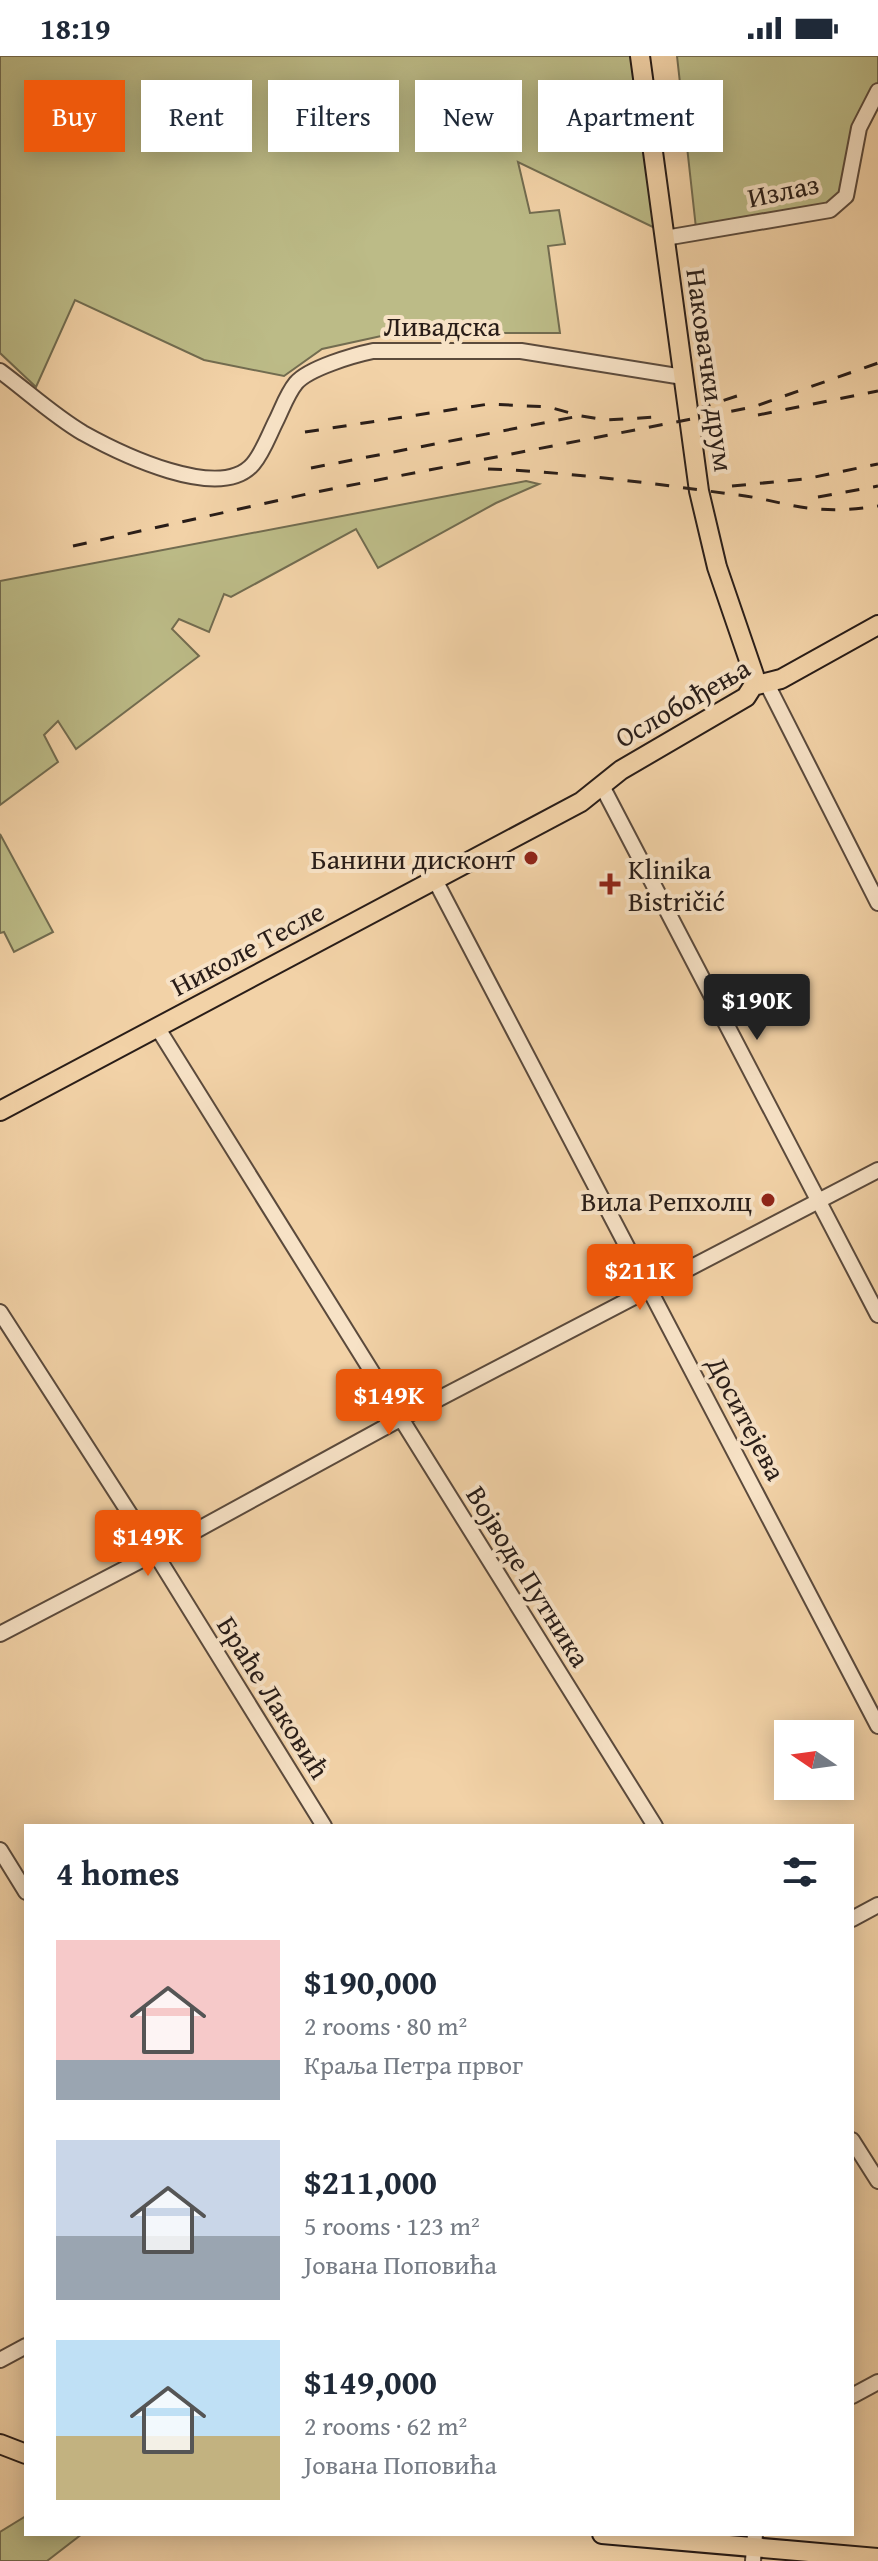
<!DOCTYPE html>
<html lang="en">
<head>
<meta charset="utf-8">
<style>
  :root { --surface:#fff; --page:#f6f6f7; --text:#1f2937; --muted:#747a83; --accent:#ea580c }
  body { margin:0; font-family:"Gentium Book Plus",serif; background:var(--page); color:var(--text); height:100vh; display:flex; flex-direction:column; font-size:30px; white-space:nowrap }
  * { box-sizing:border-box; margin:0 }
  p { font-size:26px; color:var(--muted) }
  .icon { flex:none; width:44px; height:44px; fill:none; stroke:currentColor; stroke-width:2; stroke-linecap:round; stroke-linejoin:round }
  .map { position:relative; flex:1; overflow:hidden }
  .panel { position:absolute; left:24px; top:1768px; width:830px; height:712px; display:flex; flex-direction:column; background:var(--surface); border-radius:0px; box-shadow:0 4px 20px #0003 }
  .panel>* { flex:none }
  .guide { position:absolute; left:24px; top:24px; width:830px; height:72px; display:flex; gap:16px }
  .needle { width:52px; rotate:283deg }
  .fabs { position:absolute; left:774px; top:1664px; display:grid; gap:16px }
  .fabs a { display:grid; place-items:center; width:80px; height:80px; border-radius:0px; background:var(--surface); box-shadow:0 4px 20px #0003; font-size:40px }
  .price { position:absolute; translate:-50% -68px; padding:0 18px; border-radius:8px; background:var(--accent); color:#fff; font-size:26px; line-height:52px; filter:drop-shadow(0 2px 4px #0008) }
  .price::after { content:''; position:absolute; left:50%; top:48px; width:24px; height:18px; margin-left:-12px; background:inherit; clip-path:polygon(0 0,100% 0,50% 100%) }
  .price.active { background:#222; color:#fff }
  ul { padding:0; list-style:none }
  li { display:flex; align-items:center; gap:24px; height:200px; padding:0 32px }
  li span { display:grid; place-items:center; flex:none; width:224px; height:160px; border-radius:0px; color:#555 }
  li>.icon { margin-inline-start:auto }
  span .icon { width:96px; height:96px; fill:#fffc; stroke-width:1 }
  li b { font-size:34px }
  h2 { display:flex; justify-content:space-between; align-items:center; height:96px; padding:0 32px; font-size:34px }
  .chip { padding:0 28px; border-radius:0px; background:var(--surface); box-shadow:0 4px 20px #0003; font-size:28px; line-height:72px }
  .chip.active { background:var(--accent); color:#fff }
  .status { display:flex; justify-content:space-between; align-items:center; height:56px; padding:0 40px; background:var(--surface); direction:ltr }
  .status svg { height:22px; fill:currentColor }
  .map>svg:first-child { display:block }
</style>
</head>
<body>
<div class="status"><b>18:19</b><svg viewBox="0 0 49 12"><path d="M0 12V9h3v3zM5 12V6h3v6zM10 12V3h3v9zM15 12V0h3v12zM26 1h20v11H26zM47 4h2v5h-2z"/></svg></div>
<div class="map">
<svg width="878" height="2505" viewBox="0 0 878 2505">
  <rect width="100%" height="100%" fill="#f2d2a7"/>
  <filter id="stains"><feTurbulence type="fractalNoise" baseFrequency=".0025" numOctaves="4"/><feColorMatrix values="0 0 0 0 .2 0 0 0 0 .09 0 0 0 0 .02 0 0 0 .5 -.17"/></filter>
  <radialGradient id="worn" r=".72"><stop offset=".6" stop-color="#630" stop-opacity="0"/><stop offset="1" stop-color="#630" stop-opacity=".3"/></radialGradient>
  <path fill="#bcbb87" stroke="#726c50" stroke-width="2" d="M0,0H634L657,173L518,106L530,157L559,154L565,188L548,190L560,277H395L322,293L284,320L204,304L75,244L36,331L0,297Z
    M677,0H878V29L841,136L828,150L696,172Z
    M526,425L539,428L496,447L378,512L356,473L231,541L224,538L209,576L179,563L172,573L199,600L76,693L58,665L44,679L58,706L0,749V525Z
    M0,778L53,876L14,896L4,876L0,877Z
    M26,2460V2478H82L47,2505H0V2476Z"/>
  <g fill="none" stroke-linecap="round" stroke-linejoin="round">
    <defs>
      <path id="minor" d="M665,182L830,154L846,140L859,72L878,35
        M0,315C27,335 54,360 83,377C119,397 220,447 253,408C263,396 269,379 276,365C282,353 287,338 296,327C309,312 354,299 373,295H521L683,321
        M767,628L878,847
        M602,730L878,1259
        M435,824L878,1670
        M157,971L655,1770
        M0,1256L155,1497L324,1770
        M0,1578L155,1497L400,1363L878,1114
        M0,1794L26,1836
        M852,1863L878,1849
        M852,2084L878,2125
        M0,2304L26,2290
        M852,2340L878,2326
        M753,2505L755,2478"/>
      <path id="major" d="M640,0L699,435L717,511L754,619L753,630
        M753,630L781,623L878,569
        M0,1055L581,746L621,714L746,641L753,630
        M0,2388L26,2398
        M602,2478L878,2502"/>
    </defs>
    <use href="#minor" stroke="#5b4a3c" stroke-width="18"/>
    <use href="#major" stroke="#291d18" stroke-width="22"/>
    <use href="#minor" stroke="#f7e2c6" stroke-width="14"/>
    <use href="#major" stroke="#f2d2a7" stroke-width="18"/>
    <path stroke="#291d18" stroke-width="3" stroke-dasharray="14 14" stroke-linecap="butt" d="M697,353L746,337
      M758,359L878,335
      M305,376L489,348L549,351L581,360L606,364L657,361
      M311,412L574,361
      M488,413C572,416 655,428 738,439C765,442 790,451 817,453C838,455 858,453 878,450
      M732,430L805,423L878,408
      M818,441L878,430
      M73,490L316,436L753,351L878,307"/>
  </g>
  <g fill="#8f2418" stroke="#f7e2c6" stroke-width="3">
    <circle cx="531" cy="802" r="8"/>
    <path d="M606 816h8v8h8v8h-8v8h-8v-8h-8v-8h8z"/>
    <circle cx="768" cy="1144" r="8"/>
  </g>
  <g text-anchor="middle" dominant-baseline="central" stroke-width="8" stroke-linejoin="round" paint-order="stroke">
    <g font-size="28" fill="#291d18" stroke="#f7e2c6">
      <text transform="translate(783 134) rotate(-12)">Излаз</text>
      <text x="442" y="269">Ливадска</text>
      <text transform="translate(711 314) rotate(82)">Наковачки друм</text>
      <text transform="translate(682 646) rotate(-30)">Ослобођења</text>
      <text transform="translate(247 892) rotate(-28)">Николе Тесле</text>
      <text transform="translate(747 1362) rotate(62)">Доситејева</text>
      <text transform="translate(529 1520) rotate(58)">Војводе Путника</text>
      <text transform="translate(274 1641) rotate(58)">Браће Лаковић</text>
    </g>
    <g font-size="28" fill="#291d18" stroke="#f7e2c6" text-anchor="end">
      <text x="515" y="802">Банини дисконт</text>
      <text x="628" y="812" text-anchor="start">Klinika<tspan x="628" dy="32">Bistričić</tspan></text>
      <text x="752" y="1144">Вила Репхолц</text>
    </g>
  </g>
  <rect width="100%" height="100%" filter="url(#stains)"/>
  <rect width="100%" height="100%" fill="url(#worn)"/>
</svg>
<div class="fabs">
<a><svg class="needle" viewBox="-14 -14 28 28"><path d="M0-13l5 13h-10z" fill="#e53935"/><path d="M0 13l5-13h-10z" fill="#747a83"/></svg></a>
</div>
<b class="price active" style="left:757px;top:986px">$190K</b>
<b class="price" style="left:640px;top:1256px">$211K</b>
<b class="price" style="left:389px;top:1381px">$149K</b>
<b class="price" style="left:148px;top:1522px">$149K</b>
<div class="guide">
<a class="chip active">Buy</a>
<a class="chip">Rent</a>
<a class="chip">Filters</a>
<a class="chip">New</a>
<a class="chip">Apartment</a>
</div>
<section class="panel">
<h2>4 homes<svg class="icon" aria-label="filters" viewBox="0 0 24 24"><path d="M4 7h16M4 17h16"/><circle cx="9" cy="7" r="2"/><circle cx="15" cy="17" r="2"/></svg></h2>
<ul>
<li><span style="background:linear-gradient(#f6c9c9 75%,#9aa5b1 0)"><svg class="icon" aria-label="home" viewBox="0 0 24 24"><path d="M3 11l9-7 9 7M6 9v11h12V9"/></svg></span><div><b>$190,000</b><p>2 rooms · 80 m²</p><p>Краља Петра првог</p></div></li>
<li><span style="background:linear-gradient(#c9d6e8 60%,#9aa5b1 0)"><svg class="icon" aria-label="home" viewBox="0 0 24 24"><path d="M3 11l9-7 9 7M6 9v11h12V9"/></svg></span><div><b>$211,000</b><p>5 rooms · 123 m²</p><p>Јована Поповића</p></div></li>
<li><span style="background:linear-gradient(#bfe0f5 60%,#c2b280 0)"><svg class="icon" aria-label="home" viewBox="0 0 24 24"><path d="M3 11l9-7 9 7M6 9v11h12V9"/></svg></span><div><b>$149,000</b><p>2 rooms · 62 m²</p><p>Јована Поповића</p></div></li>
</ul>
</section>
</div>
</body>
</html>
